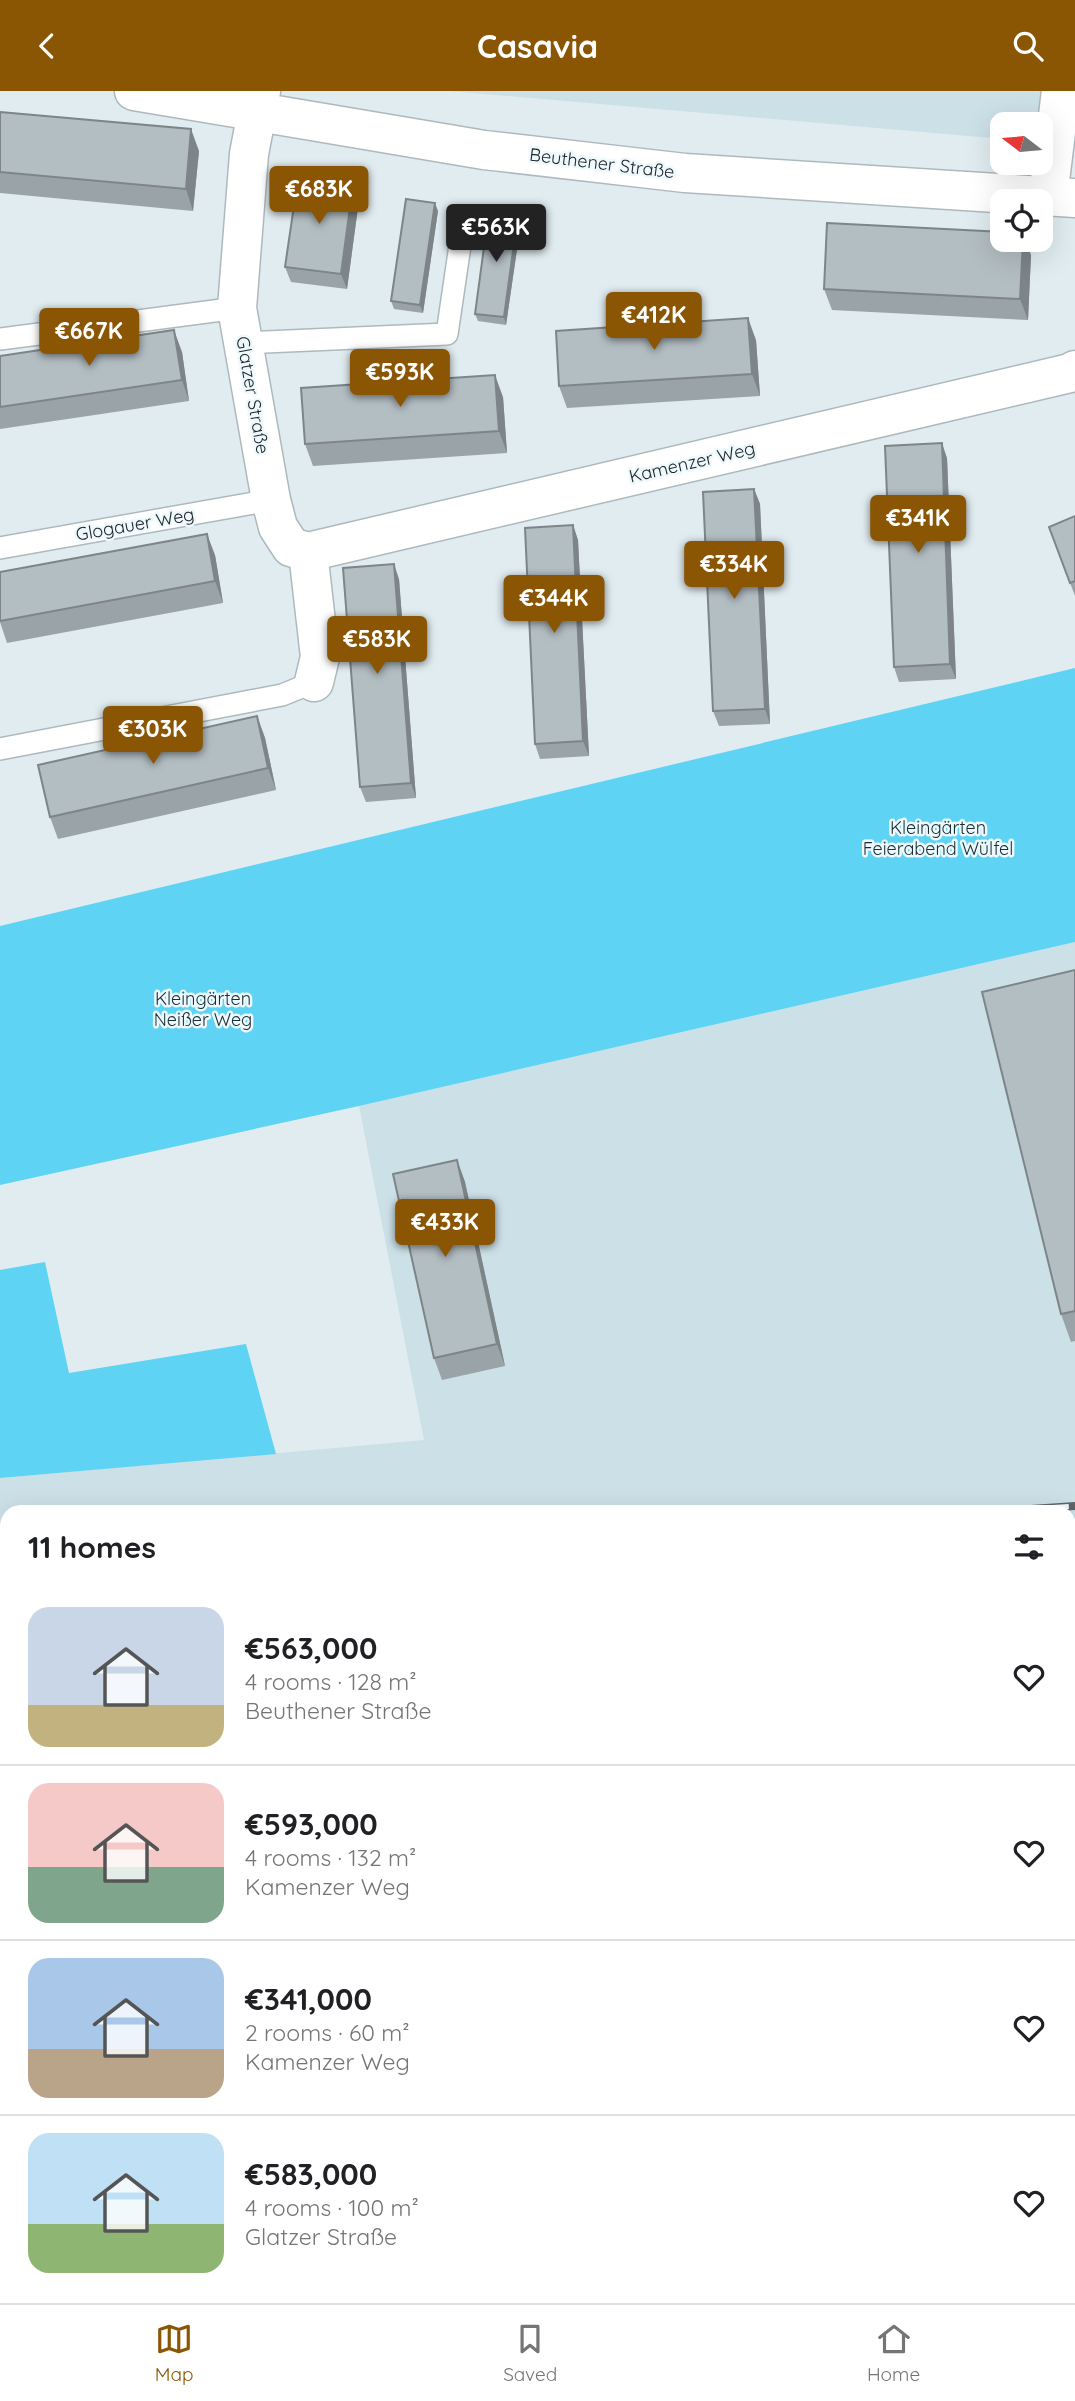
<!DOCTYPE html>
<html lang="en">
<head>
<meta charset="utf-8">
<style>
  :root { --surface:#fff; --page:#f6f6f6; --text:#202124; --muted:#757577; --line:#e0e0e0; --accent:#8b5604 }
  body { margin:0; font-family:Quicksand,sans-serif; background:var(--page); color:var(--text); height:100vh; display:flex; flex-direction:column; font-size:26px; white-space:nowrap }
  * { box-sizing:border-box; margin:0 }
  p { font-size:23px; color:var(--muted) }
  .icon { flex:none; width:38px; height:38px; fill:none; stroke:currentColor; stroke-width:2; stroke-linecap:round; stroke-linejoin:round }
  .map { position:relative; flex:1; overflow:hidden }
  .panel { position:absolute; left:0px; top:1414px; width:1076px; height:798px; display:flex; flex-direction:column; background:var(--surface); border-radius:21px 21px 0 0; box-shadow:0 7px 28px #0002 }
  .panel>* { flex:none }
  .needle { width:46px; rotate:286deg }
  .buttons { position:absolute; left:990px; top:21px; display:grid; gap:14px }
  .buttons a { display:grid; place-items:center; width:63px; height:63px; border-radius:14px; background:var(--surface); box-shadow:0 7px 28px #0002; font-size:35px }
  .price { position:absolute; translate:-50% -60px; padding:0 16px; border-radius:7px; background:var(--accent); color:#fff; font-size:23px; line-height:46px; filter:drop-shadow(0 2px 4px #0008) }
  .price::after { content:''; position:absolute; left:50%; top:42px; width:21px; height:16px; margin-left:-10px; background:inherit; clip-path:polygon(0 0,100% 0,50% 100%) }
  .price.current { background:#222; color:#fff }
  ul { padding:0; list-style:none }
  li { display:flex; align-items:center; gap:21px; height:175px; padding:0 28px }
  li+li { border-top:2px solid var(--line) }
  li span { display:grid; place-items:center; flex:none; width:196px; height:140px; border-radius:21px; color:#555 }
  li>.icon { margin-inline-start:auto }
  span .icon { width:84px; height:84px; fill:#fffc; stroke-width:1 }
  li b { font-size:30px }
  h2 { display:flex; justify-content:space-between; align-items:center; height:84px; padding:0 28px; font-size:30px }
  header { display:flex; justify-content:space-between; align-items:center; height:91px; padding:0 28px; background:var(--accent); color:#fff; font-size:32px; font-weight:700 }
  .tab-bar { display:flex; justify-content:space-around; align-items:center; height:98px; border-top:2px solid var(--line); background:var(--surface); font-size:19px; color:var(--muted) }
  .tab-bar a { display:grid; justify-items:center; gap:4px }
  .tab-bar .current { color:var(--accent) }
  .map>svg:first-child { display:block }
</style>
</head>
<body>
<header><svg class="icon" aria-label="back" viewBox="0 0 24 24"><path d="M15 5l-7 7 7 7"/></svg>Casavia<svg class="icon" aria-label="search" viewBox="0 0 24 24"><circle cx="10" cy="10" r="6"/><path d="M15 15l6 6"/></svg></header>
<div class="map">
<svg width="1075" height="2212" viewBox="0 0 1075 2212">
  <rect width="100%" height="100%" fill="#e0ecf0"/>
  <path fill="#cce0e7" d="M450,0H1047L1041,33H1003V48Z
    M1075,851V1599H1069V1421H7V1689L0,1690V1387L424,1349L359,1015Z"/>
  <path fill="#5fd3f3" d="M1075,577V851L359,1015L0,1094V835Z
    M45,1171L69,1282L246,1253L276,1363L0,1387V1179Z"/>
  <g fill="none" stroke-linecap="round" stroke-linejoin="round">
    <defs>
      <path id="lane" d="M0,248L237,217
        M243,252L447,243L463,134
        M0,457L271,409
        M0,658L282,604L314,591
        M155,2205L156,2212
        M718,2205L719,2212
        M14,2212V2205"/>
      <path id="street" d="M134,0L484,59L685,82L1075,107
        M261,0L249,63L237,217L271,409L278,436L291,456L308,461L320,566L314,591
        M1048,106L1061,0
        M308,461L1070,282L1075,279
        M1069,1963L1075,1966"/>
    </defs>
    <use href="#lane" stroke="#aeb9bd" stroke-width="24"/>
    <use href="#street" stroke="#aeb9bd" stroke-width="41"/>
    <use href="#lane" stroke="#fff" stroke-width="21"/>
    <use href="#street" stroke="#fff" stroke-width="38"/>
    <defs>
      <path id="rail" d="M989,1421L1075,1415
        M1069,1439L1075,1438
        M1069,1450L1075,1449
        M1069,1493H1075
        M0,1494H7
        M1069,1519H1075
        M0,1522L7,1521
        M0,1550L7,1549
        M1069,1553H1075
        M1069,1579H1075
        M0,1580L7,1579
        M0,1607L7,1606
        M0,1641H7
        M0,1668L7,1667"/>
    </defs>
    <use href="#rail" stroke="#5f6568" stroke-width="8"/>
    <use href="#rail" stroke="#edf9fd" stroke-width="5" stroke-dasharray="16" stroke-linecap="butt"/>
  </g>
  <path fill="#9aa3a7" d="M0,21L199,60L193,120L0,102Z
    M359,109L347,198L291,191L285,176Z
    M438,120L423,222L394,218L391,210Z
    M521,131L506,234L478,230L475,223Z
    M1031,164L1028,229L832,219L824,198Z
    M756,249L760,305L567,317L559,295Z
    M182,261L189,310L0,338V265Z
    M503,306L507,362L313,375L305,353Z
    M947,367L956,588L899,591L894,576Z
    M754,398L760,413L770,633L719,635L713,620Z
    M1075,425V505L1063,473Z
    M573,434L578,449L589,665L540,668L535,653Z
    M215,464L223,512L7,552L0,531V481Z
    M399,488L416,707L366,711L360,696Z
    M257,625L265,647L276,699L58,748L50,726Z
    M1075,879V1250L1071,1251L1061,1223Z
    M457,1069L465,1091L505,1275L442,1289L434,1267Z
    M0,1675H7V1743H0Z
    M7,1808V1896L0,1897V1809Z
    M1075,2012V2212H1073L1069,2202V2013Z
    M7,2093V2190L0,2191V2095Z
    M192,2205H311L277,2212H194Z"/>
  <path fill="#7d8588" d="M191,38L199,60L193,120L186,98Z
    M353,94L359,109L347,198L341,183Z
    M435,112L438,120L423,222L420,214Z
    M518,123L521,131L506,234L504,226Z
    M1023,149H1026L1031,164L1028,229L1020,208Z
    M748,227L756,249L760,305L752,283Z
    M174,239L182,261L189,310L182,289Z
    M495,284L503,306L507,362L499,340Z
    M942,352L947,367L956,588L950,573Z
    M754,398L760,413L770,633L765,618Z
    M573,434L578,449L589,665L583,650Z
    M207,443L215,464L223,512L215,490Z
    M394,473L399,488L416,707L411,692Z
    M257,625L265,647L276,699L268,677Z
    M457,1069L465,1091L505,1275L497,1253Z
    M120,2205H123L125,2212H121Z
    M409,2205H413L415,2212H411Z"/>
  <path fill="#b3bec2" stroke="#7d8588" stroke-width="2" d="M0,21L191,38L186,98L0,81Z
    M298,87L353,94L341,183L285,176Z
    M406,108L435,112L420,214L391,210Z
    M489,119L518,123L504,226L475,223Z
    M827,132L1003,141V149H1023L1020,208L824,198Z
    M748,227L752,283L559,295L556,240Z
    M174,239L182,289L0,316V265Z
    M495,284L499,340L305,353L301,297Z
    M942,352L950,573L894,576L885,355Z
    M754,398L765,618L713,620L703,401Z
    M1075,425V490L1070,492L1049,436Z
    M573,434L583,650L535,653L525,437Z
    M207,443L215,490L0,530V481Z
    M394,473L411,692L360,696L343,477Z
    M257,625L268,677L50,726L38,674Z
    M1075,879V1220L1061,1223L982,901Z
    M457,1069L497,1253L434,1267L393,1083Z
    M0,1675H7V1715H0Z
    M7,1808V1867L0,1868V1809Z
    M1075,2012V2191L1069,2193V2013Z
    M7,2093V2167L0,2168V2095Z
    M62,2205H120L121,2212H64Z
    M199,2205H248L249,2212H200Z
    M337,2205H409L411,2212H338Z"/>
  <g text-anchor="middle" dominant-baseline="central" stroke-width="5" stroke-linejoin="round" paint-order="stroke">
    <g font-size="18" fill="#212527" stroke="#edf9fd">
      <text transform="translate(602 72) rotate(7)">Beuthener Straße</text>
      <text transform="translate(253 304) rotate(80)">Glatzer Straße</text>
      <text transform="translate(692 371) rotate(-13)">Kamenzer Weg</text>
      <text transform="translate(135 433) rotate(-10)">Glogauer Weg</text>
    </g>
    <g font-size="18" fill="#182f36" stroke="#edf9fd">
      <text x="938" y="736">Kleingärten<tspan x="938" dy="21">Feierabend Wülfel</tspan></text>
      <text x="203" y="907">Kleingärten<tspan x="203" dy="21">Neißer Weg</tspan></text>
    </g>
  </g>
</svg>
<div class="buttons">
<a><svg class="needle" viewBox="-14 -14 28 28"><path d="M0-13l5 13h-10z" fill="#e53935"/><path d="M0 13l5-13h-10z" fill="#757577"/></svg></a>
<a><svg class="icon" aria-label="locate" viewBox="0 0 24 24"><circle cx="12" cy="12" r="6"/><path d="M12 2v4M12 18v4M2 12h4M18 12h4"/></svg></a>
</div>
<b class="price" style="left:319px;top:135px">€683K</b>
<b class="price current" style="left:496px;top:173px">€563K</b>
<b class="price" style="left:654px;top:261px">€412K</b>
<b class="price" style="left:89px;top:277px">€667K</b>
<b class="price" style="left:400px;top:318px">€593K</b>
<b class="price" style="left:918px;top:464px">€341K</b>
<b class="price" style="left:734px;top:510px">€334K</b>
<b class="price" style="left:554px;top:544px">€344K</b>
<b class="price" style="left:377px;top:585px">€583K</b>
<b class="price" style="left:153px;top:675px">€303K</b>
<b class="price" style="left:445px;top:1168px">€433K</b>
<section class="panel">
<h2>11 homes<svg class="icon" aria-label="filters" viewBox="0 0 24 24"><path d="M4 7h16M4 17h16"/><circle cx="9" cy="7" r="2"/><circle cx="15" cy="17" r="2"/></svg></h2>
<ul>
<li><span style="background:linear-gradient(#c9d6e8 70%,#c2b280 0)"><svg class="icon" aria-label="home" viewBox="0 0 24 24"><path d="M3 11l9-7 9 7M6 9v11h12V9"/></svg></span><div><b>€563,000</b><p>4 rooms · 128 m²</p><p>Beuthener Straße</p></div><svg class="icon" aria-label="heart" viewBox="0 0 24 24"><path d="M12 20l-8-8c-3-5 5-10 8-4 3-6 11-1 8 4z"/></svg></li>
<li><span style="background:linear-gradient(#f6c9c9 60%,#7fa58c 0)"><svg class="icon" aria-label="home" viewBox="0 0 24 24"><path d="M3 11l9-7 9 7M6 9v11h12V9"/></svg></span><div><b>€593,000</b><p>4 rooms · 132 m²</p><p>Kamenzer Weg</p></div><svg class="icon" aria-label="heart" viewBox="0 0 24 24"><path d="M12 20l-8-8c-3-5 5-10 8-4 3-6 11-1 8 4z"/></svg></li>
<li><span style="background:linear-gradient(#a9c7e8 65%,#b9a48a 0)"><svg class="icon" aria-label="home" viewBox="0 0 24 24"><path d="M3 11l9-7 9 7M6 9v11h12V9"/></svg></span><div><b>€341,000</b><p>2 rooms · 60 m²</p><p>Kamenzer Weg</p></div><svg class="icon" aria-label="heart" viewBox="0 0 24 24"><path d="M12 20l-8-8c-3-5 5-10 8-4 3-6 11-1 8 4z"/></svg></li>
<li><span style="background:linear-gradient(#bfe0f5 65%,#8fb573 0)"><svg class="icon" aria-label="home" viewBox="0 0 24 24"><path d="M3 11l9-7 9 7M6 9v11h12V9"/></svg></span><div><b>€583,000</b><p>4 rooms · 100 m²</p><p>Glatzer Straße</p></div><svg class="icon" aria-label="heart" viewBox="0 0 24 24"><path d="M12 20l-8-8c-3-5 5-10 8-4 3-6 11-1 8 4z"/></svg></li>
</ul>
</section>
</div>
<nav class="tab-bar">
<a class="current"><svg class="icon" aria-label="map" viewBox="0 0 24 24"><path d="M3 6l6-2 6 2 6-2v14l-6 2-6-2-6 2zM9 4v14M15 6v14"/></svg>Map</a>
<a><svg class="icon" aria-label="saved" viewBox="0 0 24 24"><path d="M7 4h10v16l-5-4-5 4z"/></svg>Saved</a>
<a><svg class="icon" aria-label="home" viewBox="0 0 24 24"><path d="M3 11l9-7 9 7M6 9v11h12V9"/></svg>Home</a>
</nav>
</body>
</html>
